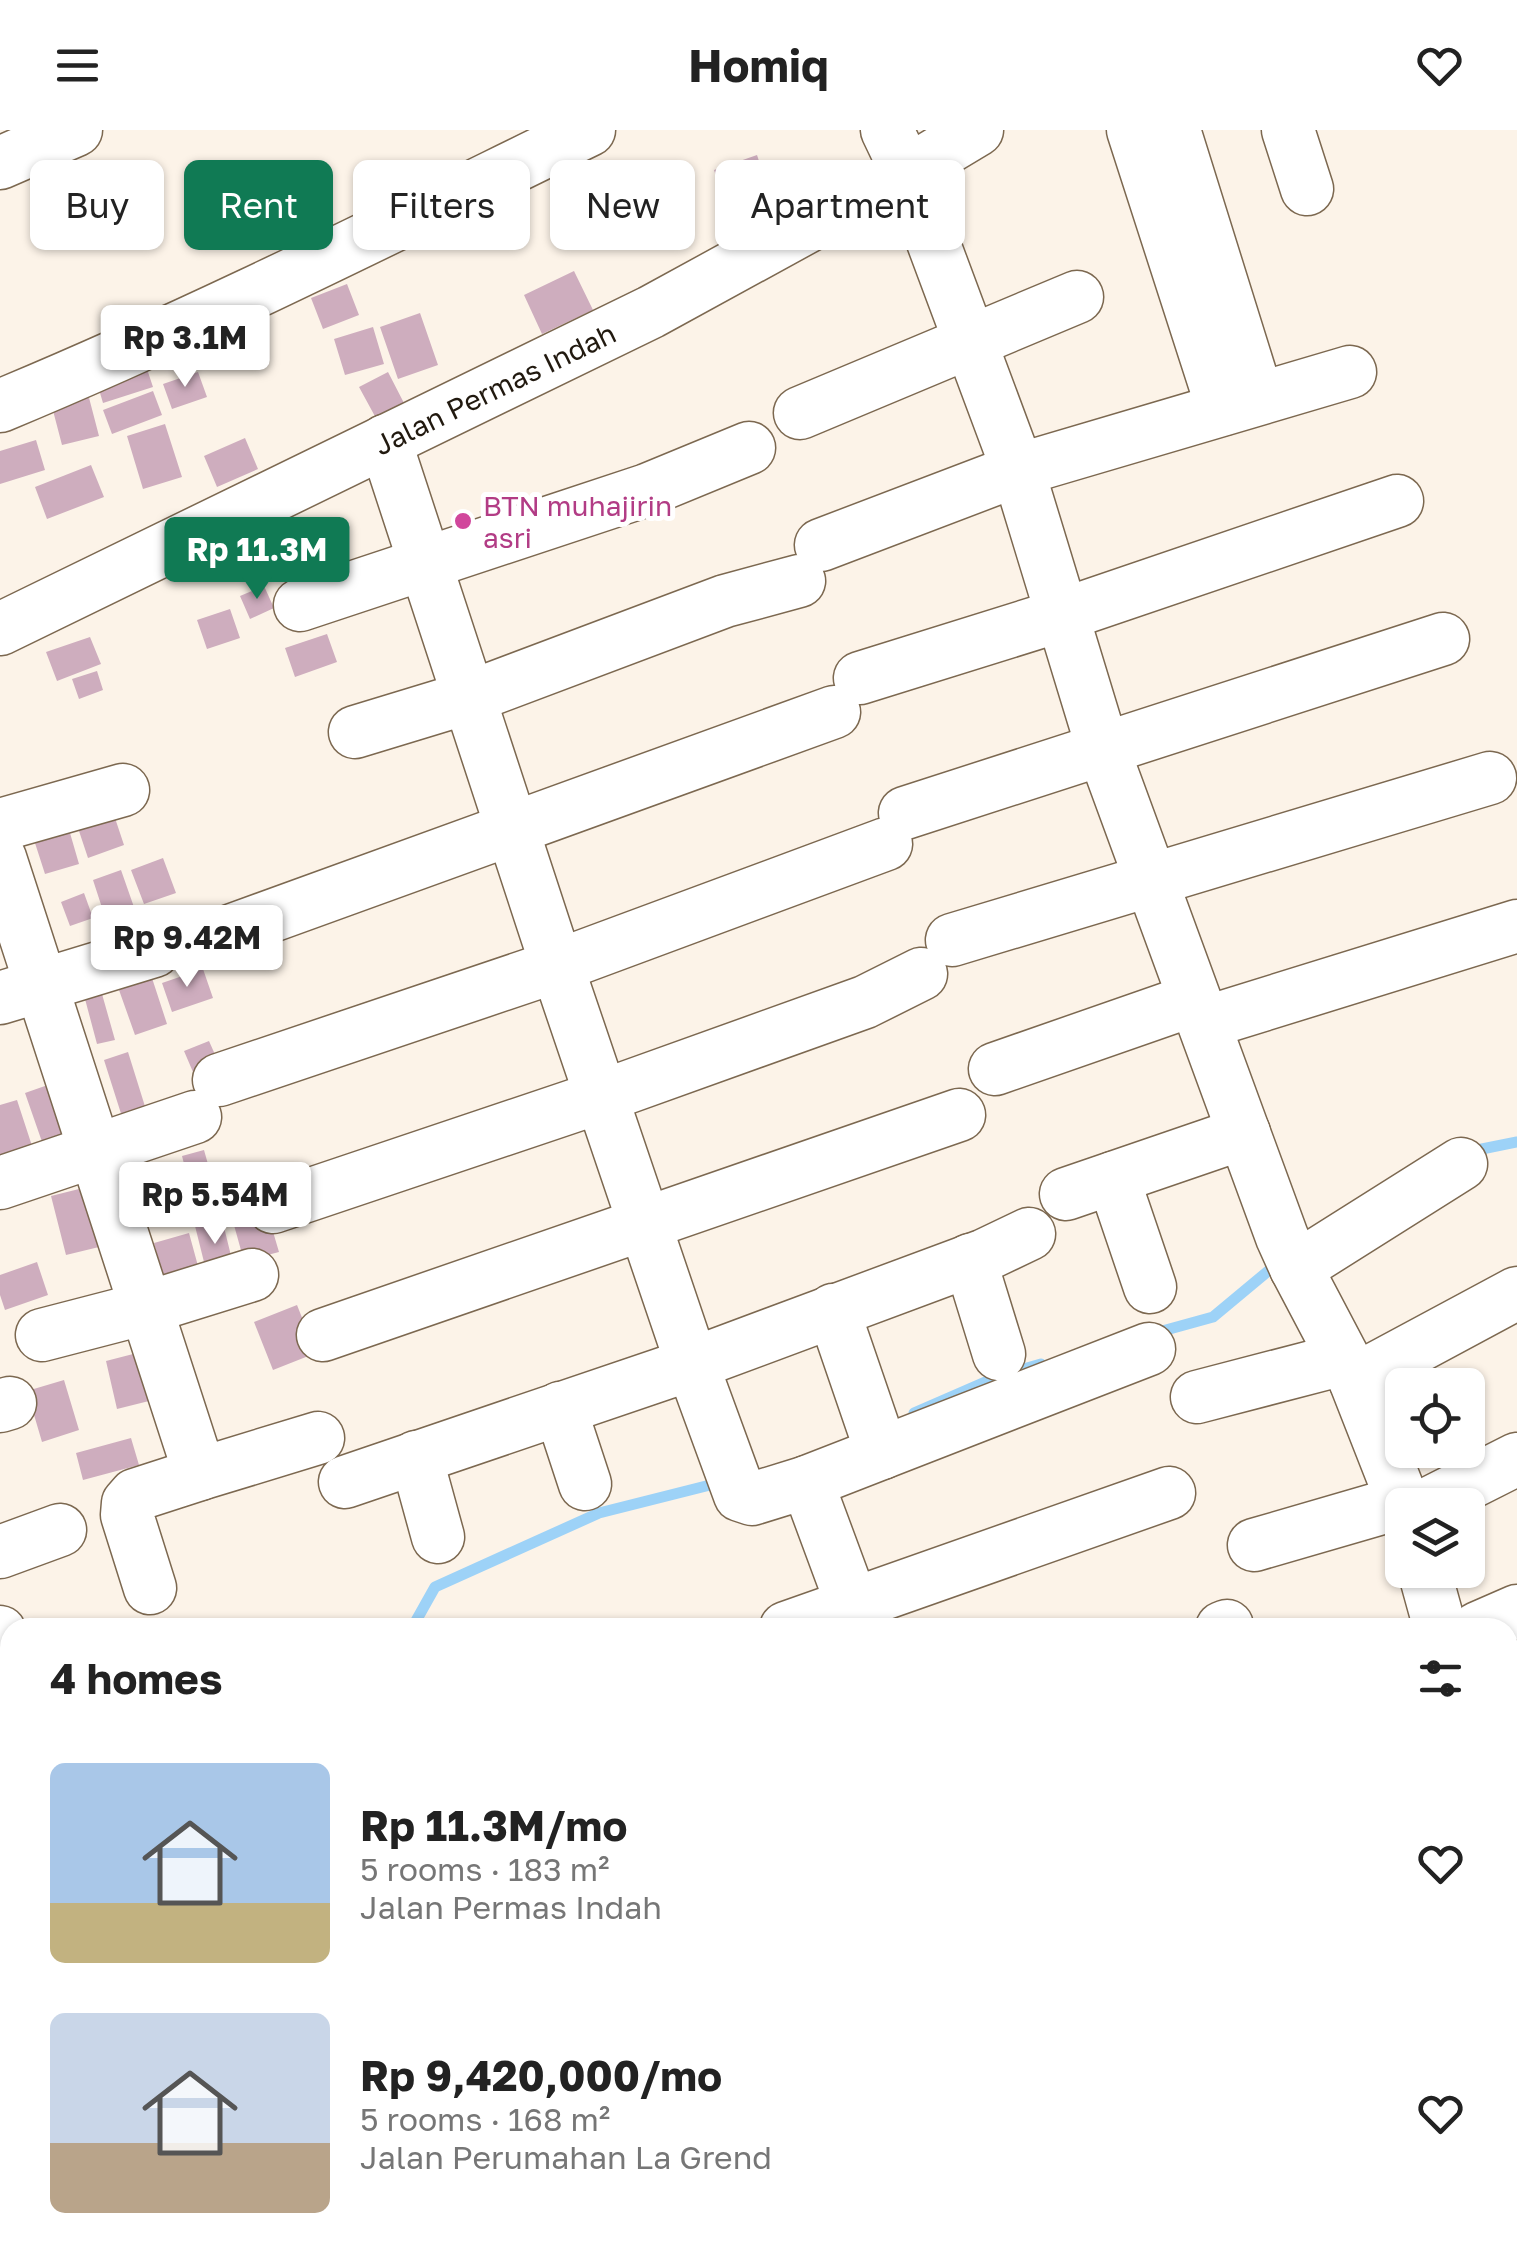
<!DOCTYPE html>
<html lang="en">
<head>
<meta charset="utf-8">
<style>
  :root { --surface:#fff; --page:#f2f2f2; --text:#222; --muted:#767676; --accent:#107a54 }
  body { margin:0; font-family:"Golos Text",sans-serif; background:var(--page); color:var(--text); height:100vh; display:flex; flex-direction:column; font-size:38px; white-space:nowrap }
  * { box-sizing:border-box; margin:0 }
  p { font-size:32px; color:var(--muted) }
  .icon { flex:none; width:55px; height:55px; fill:none; stroke:currentColor; stroke-width:2; stroke-linecap:round; stroke-linejoin:round }
  .map { position:relative; flex:1; overflow:hidden }
  .drawer { position:absolute; left:0px; top:1488px; width:1518px; height:642px; display:flex; flex-direction:column; background:var(--surface); border-radius:30px 30px 0 0; box-shadow:0 2px 8px #0004 }
  .drawer>* { flex:none }
  .hud { position:absolute; left:30px; top:30px; width:1000px; height:90px; display:flex; gap:20px }
  .buttons { position:absolute; left:1385px; top:1238px; display:grid; gap:20px }
  .buttons a { display:grid; place-items:center; width:100px; height:100px; border-radius:15px; background:var(--surface); box-shadow:0 2px 8px #0004; font-size:50px }
  .price { position:absolute; translate:-50% -85px; padding:0 22px; border-radius:10px; background:#fff; color:#222; font-size:32px; line-height:65px; filter:drop-shadow(0 2px 5px #0008) }
  .price::after { content:''; position:absolute; left:50%; top:60px; width:30px; height:22px; margin-left:-15px; background:inherit; clip-path:polygon(0 0,100% 0,50% 100%) }
  .price.current { background:var(--accent); color:#fff }
  ul { padding:0; list-style:none }
  li { display:flex; align-items:center; gap:30px; height:250px; padding:0 50px }
  li span { display:grid; place-items:center; flex:none; width:280px; height:200px; border-radius:15px; color:#555 }
  li>.icon { margin-inline-start:auto }
  span .icon { width:120px; height:120px; fill:#fffc; stroke-width:1 }
  li b { font-size:42px }
  h2 { display:flex; justify-content:space-between; align-items:center; height:120px; padding:0 50px; font-size:42px }
  .tag { padding:0 35px; border-radius:15px; background:var(--surface); box-shadow:0 2px 8px #0004; font-size:35px; line-height:90px }
  .tag.current { background:var(--accent); color:#fff }
  header { display:flex; justify-content:space-between; align-items:center; height:130px; padding:0 50px; background:var(--surface); font-size:45px; font-weight:700 }
  .map>svg:first-child { display:block }
</style>
</head>
<body>
<header><svg class="icon" aria-label="menu" viewBox="0 0 24 24"><path d="M4 6h16M4 12h16M4 18h16"/></svg>Homiq<svg class="icon" aria-label="heart" viewBox="0 0 24 24"><path d="M12 20l-8-8c-3-5 5-10 8-4 3-6 11-1 8 4z"/></svg></header>
<div class="map">
<svg width="1517" height="2128" viewBox="0 0 1517 2128">
  <rect width="100%" height="100%" fill="#fcf3e8"/>
  <g fill="none" stroke-linecap="round" stroke-linejoin="round">
    <path stroke="#9dd2f7" stroke-width="11" d="M1467,1022L1517,1012
      M1155,1203L1213,1187L1279,1132
      M914,1283L999,1246L1041,1234
      M412,1498L435,1457L599,1383L722,1352
      M146,2128L149,2120"/>
  </g>
  <path fill="#ceadbe" d="M757,25L764,46L721,61L714,40Z
    M574,141L593,180L542,204L524,165Z
    M347,154L359,185L323,199L311,168Z
    M420,183L438,235L398,249L380,197Z
    M373,197L384,234L345,245L334,209Z
    M144,230L153,257L103,273L95,246Z
    M198,242L207,267L172,279L163,254Z
    M388,242L405,275L377,290L359,257Z
    M87,260L99,306L62,315L50,269Z
    M153,261L162,285L112,304L103,280Z
    M165,294L182,347L143,359L127,306Z
    M245,308L258,339L217,357L204,326Z
    M36,310L45,340L0,354V321Z
    M91,335L104,367L47,389L35,357Z
    M264,456L274,478L250,489L240,466Z
    M230,479L240,508L207,519L197,490Z
    M327,504L337,532L295,547L285,518Z
    M90,507L101,534L57,551L46,522Z
    M97,541L103,560L79,569L72,549Z
    M113,682L124,715L88,728L77,695Z
    M70,703L79,734L45,744L35,713Z
    M163,728L176,763L144,774L131,740Z
    M121,740L135,780L106,790L93,750Z
    M84,763L93,788L70,796L61,772Z
    M203,839L213,868L172,882L162,853Z
    M152,848L167,894L135,905L119,860Z
    M102,864L115,910L97,914L85,869Z
    M209,911L221,938L196,949L184,921Z
    M128,922L148,986L124,993L104,930Z
    M62,950L85,1016L48,1029L25,963Z
    M17,970L34,1022L3,1033L0,1024V975Z
    M204,1020L215,1059L192,1065L182,1026Z
    M164,1032L177,1068L154,1076L140,1040Z
    M83,1058L99,1117L66,1125L51,1066Z
    M261,1061L279,1122L244,1131L227,1070Z
    M222,1089L234,1138L207,1144L195,1096Z
    M189,1103L198,1136L163,1146L154,1113Z
    M37,1132L48,1165L5,1180L0,1165V1145Z
    M297,1175L316,1223L273,1240L254,1192Z
    M137,1223L149,1271L117,1279L106,1231Z
    M64,1250L79,1300L42,1312L27,1261Z
    M131,1308L139,1335L83,1350L76,1323Z
    M10,1896V1936L5,1938L0,1929V1901Z
    M10,2047V2077L0,2080V2050Z
    M10,2108V2120H71L52,2128H10L3,2110Z
    M77,2120H119L124,2124L120,2128H86Z"/>
  <g fill="none" stroke-linecap="round" stroke-linejoin="round">
    <defs>
      <g id="minor">
        <path d="M887,0L907,42L1018,340L1103,619L1282,1107L1296,1138L1355,1250L1404,1375"/>
        <path d="M1133,0L1223,279"/>
        <path d="M1174,0L1257,266"/>
        <path d="M1288,0L1307,59"/>
        <path d="M0,33L76,0"/>
        <path d="M0,276C200,193 394,95 589,0"/>
        <path d="M800,283L1077,167"/>
        <path d="M385,311L557,836L692,1234L740,1365L752,1369L807,1352L861,1498"/>
        <path d="M821,415L1018,340L1350,242"/>
        <path d="M300,475L647,360L749,318"/>
        <path id="s1" d="M0,499L651,182L907,42L977,0"/>
        <path d="M860,548L1062,485L1397,371"/>
        <path d="M355,602L470,567L725,471L799,451"/>
        <path d="M905,683L1443,509"/>
        <path d="M0,695L123,660"/>
        <path d="M0,728L200,1344L318,1308"/>
        <path d="M208,809L834,582"/>
        <path d="M952,810L1490,648"/>
        <path d="M0,868L154,821"/>
        <path d="M1204,893L1517,796"/>
        <path d="M995,939L1193,870"/>
        <path d="M219,950L557,836L886,714"/>
        <path d="M1113,1048L1150,1157"/>
        <path d="M0,1053L195,987"/>
        <path d="M1066,1064L1244,1003"/>
        <path d="M273,1077L603,966L865,872L921,844"/>
        <path d="M970,1130L999,1224"/>
        <path d="M1296,1138L1461,1034"/>
        <path d="M833,1180L882,1323"/>
        <path d="M42,1205L146,1178L252,1145"/>
        <path d="M323,1205L959,985"/>
        <path d="M1355,1250L1517,1163"/>
        <path d="M1197,1267L1343,1229"/>
        <path d="M0,1276L10,1273"/>
        <path d="M560,1278L585,1354"/>
        <path d="M416,1327L438,1407"/>
        <path d="M345,1352L692,1234L985,1125L1029,1104"/>
        <path d="M807,1352L1149,1219"/>
        <path d="M1426,1375L1517,1329"/>
        <path d="M1254,1415L1402,1372"/>
        <path d="M0,1422L60,1400"/>
        <path d="M1424,1440L1440,1498"/>
        <path d="M150,1458L127,1385L128,1373L135,1365L200,1344"/>
        <path d="M786,1498L1169,1363"/>
        <path d="M1222,1498L1227,1496"/>
        <path d="M1478,1498L1517,1481"/>
        <path d="M0,1502L7,1527"/>
        <path d="M1508,1635L1517,1631"/>
        <path d="M1508,1696L1517,1726"/>
        <path d="M1508,1777L1517,1774"/>
        <path d="M1508,1946L1517,1943"/>
        <path d="M1091,2128L1114,2120"/>
      </g>
    </defs>
    <use href="#minor" stroke="#7c6850" stroke-width="55"/>
    <path stroke="#958d82" stroke-width="6" stroke-dasharray="5 5" stroke-linecap="butt" d="M0,2038L10,2034"/>
    <use href="#minor" stroke="#fff" stroke-width="52"/>
  </g>
  <circle fill="#d1479c" stroke="#fff" stroke-width="4" cx="463" cy="391" r="10"/>
  <g text-anchor="middle" dominant-baseline="central" stroke-width="10" stroke-linejoin="round" paint-order="stroke">
    <g font-size="28" fill="#21190f" stroke="#fff">
      <text stroke="none"><textPath href="#s1" startOffset="550">Jalan Permas Indah</textPath></text>
    </g>
    <g font-size="28" fill="#b23c85" stroke="#fff" text-anchor="start">
      <text x="483" y="375">BTN muhajirin<tspan x="483" dy="32">asri</tspan></text>
    </g>
  </g>
</svg>
<div class="buttons">
<a><svg class="icon" aria-label="locate" viewBox="0 0 24 24"><circle cx="12" cy="12" r="6"/><path d="M12 2v4M12 18v4M2 12h4M18 12h4"/></svg></a>
<a><svg class="icon" aria-label="layers" viewBox="0 0 24 24"><path d="M12 4l9 5-9 5-9-5zM3 14l9 5 9-5"/></svg></a>
</div>
<b class="price" style="left:185px;top:260px">Rp 3.1M</b>
<b class="price current" style="left:257px;top:472px">Rp 11.3M</b>
<b class="price" style="left:187px;top:860px">Rp 9.42M</b>
<b class="price" style="left:215px;top:1117px">Rp 5.54M</b>
<div class="hud">
<a class="tag">Buy</a>
<a class="tag current">Rent</a>
<a class="tag">Filters</a>
<a class="tag">New</a>
<a class="tag">Apartment</a>
</div>
<section class="drawer">
<h2>4 homes<svg class="icon" aria-label="filters" viewBox="0 0 24 24"><path d="M4 7h16M4 17h16"/><circle cx="9" cy="7" r="2"/><circle cx="15" cy="17" r="2"/></svg></h2>
<ul>
<li><span style="background:linear-gradient(#a9c7e8 70%,#c2b280 0)"><svg class="icon" aria-label="home" viewBox="0 0 24 24"><path d="M3 11l9-7 9 7M6 9v11h12V9"/></svg></span><div><b>Rp 11.3M/mo</b><p>5 rooms · 183 m²</p><p>Jalan Permas Indah</p></div><svg class="icon" aria-label="heart" viewBox="0 0 24 24"><path d="M12 20l-8-8c-3-5 5-10 8-4 3-6 11-1 8 4z"/></svg></li>
<li><span style="background:linear-gradient(#c9d6e8 65%,#b9a48a 0)"><svg class="icon" aria-label="home" viewBox="0 0 24 24"><path d="M3 11l9-7 9 7M6 9v11h12V9"/></svg></span><div><b>Rp 9,420,000/mo</b><p>5 rooms · 168 m²</p><p>Jalan Perumahan La Grend</p></div><svg class="icon" aria-label="heart" viewBox="0 0 24 24"><path d="M12 20l-8-8c-3-5 5-10 8-4 3-6 11-1 8 4z"/></svg></li>
</ul>
</section>
</div>
</body>
</html>
